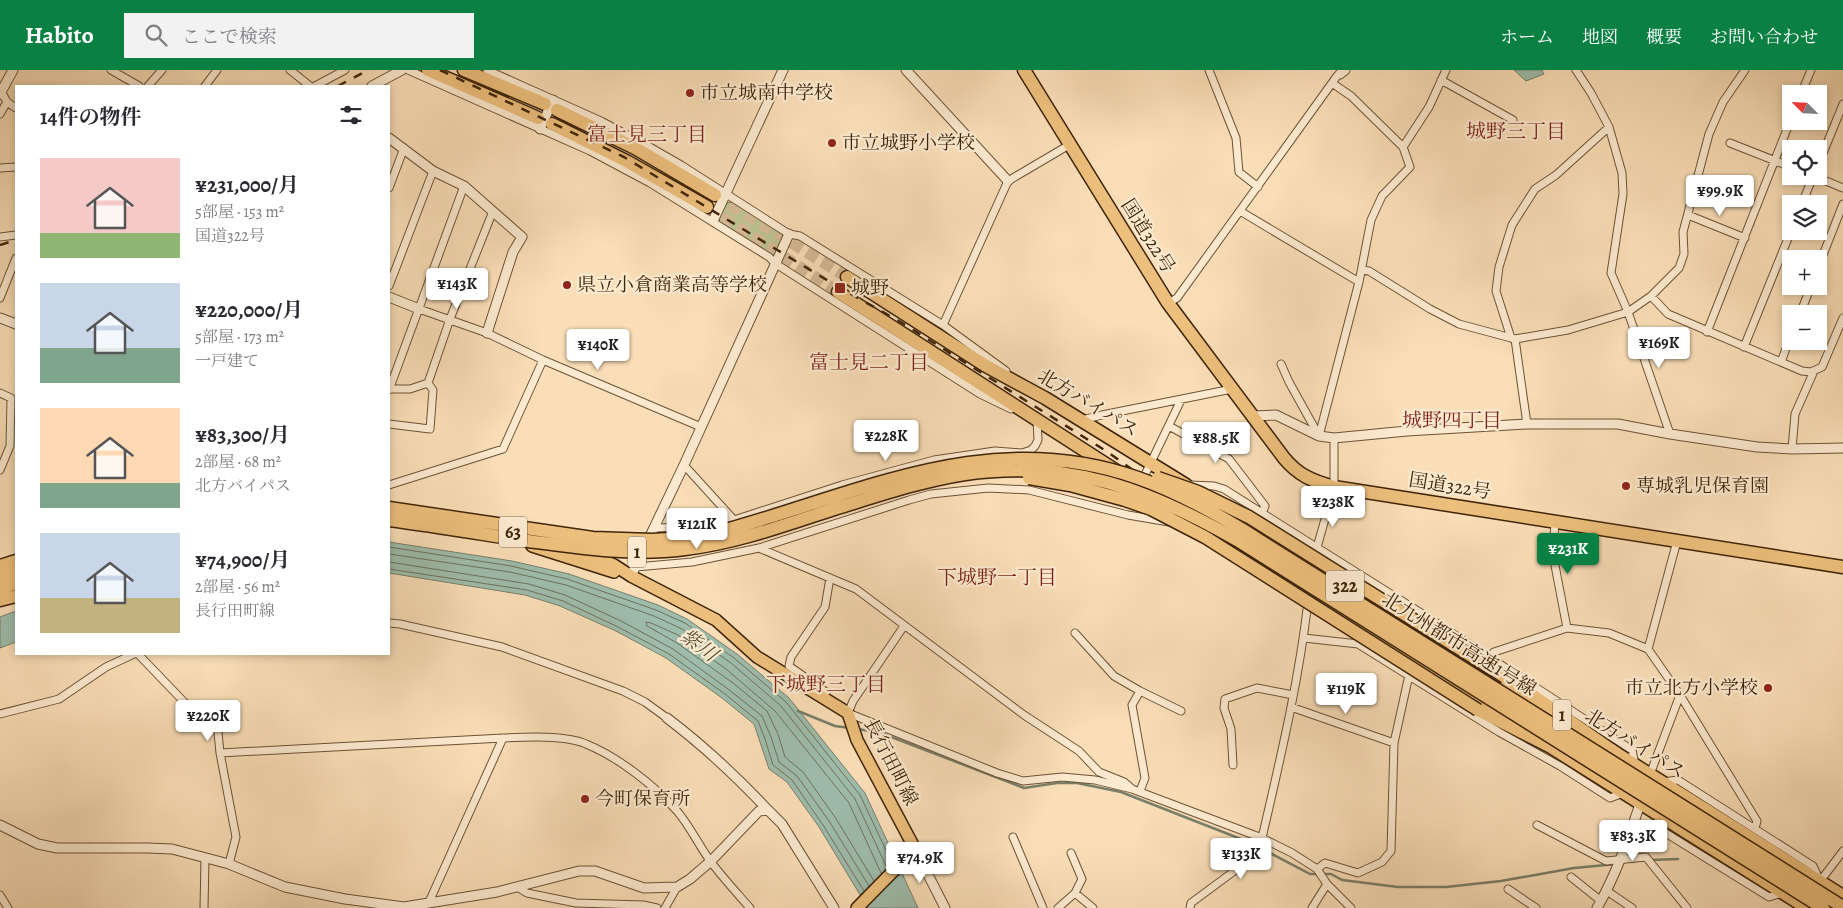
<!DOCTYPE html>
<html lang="ja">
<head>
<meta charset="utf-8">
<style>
  :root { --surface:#fff; --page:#f2f2f3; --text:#2b2b33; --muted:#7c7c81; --accent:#0b8043 }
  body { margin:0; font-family:Alegreya,"Noto Serif JP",serif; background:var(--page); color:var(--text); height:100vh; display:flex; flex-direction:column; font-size:19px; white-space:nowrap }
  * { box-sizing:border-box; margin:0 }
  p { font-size:16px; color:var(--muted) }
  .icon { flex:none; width:28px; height:28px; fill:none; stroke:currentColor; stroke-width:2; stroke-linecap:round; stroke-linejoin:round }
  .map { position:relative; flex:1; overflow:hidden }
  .side { position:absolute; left:15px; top:15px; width:375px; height:570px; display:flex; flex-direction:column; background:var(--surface); border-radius:0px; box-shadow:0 2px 8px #0003 }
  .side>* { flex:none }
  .needle { width:32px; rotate:294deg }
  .buttons { position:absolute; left:1782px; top:15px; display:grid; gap:10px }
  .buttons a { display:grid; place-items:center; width:45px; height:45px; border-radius:0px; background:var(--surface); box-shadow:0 2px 8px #0003; font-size:25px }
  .price { position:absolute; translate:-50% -42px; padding:0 11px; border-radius:5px; background:#fff; color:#222; font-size:16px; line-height:32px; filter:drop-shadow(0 1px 2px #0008) }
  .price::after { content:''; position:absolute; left:50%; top:30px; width:15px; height:11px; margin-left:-8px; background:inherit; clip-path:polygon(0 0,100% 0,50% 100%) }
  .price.selected { background:var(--accent); color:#fff }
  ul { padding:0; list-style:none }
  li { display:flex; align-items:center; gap:15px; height:125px; padding:0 25px }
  li span { display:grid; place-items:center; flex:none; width:140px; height:100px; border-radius:0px; color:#555 }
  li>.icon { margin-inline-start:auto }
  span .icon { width:60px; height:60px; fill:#fffc; stroke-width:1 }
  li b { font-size:21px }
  h2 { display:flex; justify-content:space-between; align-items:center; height:60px; padding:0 25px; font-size:21px }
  header { display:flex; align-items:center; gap:30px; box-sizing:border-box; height:70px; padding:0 25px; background:var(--accent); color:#fff }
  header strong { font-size:24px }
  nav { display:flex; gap:28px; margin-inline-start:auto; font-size:18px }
  .search { width:350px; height:45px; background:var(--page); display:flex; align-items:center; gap:12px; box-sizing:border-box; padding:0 18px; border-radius:0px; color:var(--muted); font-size:19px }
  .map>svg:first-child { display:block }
</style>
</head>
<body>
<header>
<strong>Habito</strong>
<div class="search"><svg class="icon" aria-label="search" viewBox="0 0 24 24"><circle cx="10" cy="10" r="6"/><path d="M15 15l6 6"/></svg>ここで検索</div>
<nav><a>ホーム</a><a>地図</a><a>概要</a><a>お問い合わせ</a></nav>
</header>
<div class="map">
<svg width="1843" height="838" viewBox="0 0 1843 838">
  <rect width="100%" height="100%" fill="#fadeb7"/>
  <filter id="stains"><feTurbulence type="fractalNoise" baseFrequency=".004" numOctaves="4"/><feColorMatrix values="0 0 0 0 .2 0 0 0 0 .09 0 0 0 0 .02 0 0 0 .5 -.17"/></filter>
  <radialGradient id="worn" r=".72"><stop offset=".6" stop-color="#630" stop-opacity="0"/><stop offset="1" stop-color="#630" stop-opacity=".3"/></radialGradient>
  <path fill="#bbc290" stroke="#7c734c" d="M729,132L735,133L781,162L782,168L774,184L770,185L720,153C718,146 723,136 729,132Z"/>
  <path fill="#9ebcac" stroke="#787f6a" d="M1514,0H1542L1544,4L1526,11Z
    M389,472L512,491L569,504L658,535L687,549L737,584L789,628L865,723L918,838H868L819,757L787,712L769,699L754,654L722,628L666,588L616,561L560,536L525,525L389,503Z
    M16,541V572L0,578V547Z"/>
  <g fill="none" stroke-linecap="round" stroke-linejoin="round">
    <path stroke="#6e705a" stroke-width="1" d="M389,477L511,496L567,509L656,540L685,553L734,588L786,632L860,725L892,793
      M389,484L510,502L566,515L654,546L682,559L731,593L781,636L855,729L887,798
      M389,492L529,514L565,525L621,551L673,579L728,619L762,646L771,667L779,692L797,706L829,751L869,816
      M389,499L527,520L563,531L618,557L669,584L725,624L758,651L765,669L773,695L792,710L823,755L864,821
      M874,811L835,747L803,702L785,687L778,664L767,641L733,613L677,573L647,556L646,552L651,553L678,565L726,599L775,641L849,733L881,803"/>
    <path stroke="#787f6a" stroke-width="2.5" d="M798,641L835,656L850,658
      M858,659L881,663L1024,718L1057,713H1077L1121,722L1251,773L1310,804H1331L1342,810L1398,817H1446L1501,811L1574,798L1617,794
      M1649,790L1678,789"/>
    <path stroke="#d4b994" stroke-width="12" stroke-dasharray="12 6" stroke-linecap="butt" d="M715,125L847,207
      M707,137L838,222"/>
    <defs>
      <path id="minor" d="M111,0L139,16
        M290,0L310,16
        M408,0L590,81L650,113L769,187L776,194L980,324L1011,339
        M487,0L601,51L641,72L681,95L789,164L800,166L943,255L1006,301
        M1209,0L1236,68L1239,102L1258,117
        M1576,0L1591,23L1609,57L1622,103L1623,124L1611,203L1628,242L1670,364
        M1441,10L1513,50
        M148,16L162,0
        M205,16L217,0
        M315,16L345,0
        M1,21L7,32L16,38
        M1801,24L1811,0
        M0,44L7,32
        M1730,73L1791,97
        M1403,77L1429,37L1446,0
        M1819,93L1843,34
        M0,98L16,97
        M1814,106L1843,118
        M389,118L404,78
        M1802,134L1813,106
        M1240,141L1359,212
        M1688,145L1745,168
        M0,167L16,165
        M1819,195L1843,134
        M1362,200L1369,201L1430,239L1459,254L1515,269L1568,260L1628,242L1651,226L1679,198L1684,184L1683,162L1709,64L1723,32L1745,0
        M389,216L433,101
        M1651,226L1668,244L1802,301L1811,302L1822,297L1843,248
        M0,228L16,188
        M1168,233L1177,228L1337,6L1340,4
        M419,239L487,263L543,290L701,357
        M1800,244L1811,216
        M943,255L1008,111L1069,75
        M1707,262L1791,49
        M1511,268L1496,221L1499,197L1512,155L1535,119L1556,105L1609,57
        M1515,269L1527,354
        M1744,277L1791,161
        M1781,292L1791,265
        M1281,294L1289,312L1319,366
        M390,319H410L428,313L450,249L493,141
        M389,320L464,116
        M0,323L11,328L10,376L0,400
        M1082,350L1102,345L1232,319
        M389,354L430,359L433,320L428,313
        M1169,356L1229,389L1265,436L1262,443
        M1319,366L1359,212L1371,150L1382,126L1410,97L1403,77L1351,26L1332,13
        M1792,379L1795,344L1814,301
        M684,395L734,450
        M1141,413L1181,330
        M389,415L503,379L543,290
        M1190,415L1214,416L1224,419L1429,548L1632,680L1635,695
        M1555,452L1553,485L1567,558
        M653,458L694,457L734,450L842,415L934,390L995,381L1022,383L1031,380L1035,376L1038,370L1037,350H1035
        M759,478L856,519L1024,645L1079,681L1099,702L1124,712L1132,719
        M1316,481L1334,417V368
        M636,497L692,492L759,478L909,430L931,424L988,418L1029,420L1128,445L1169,452
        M389,553L400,554L502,577L623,621L645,632L667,648
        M904,556L853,631L848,643L997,703L1023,711L1062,707L1095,710L1132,719L1262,768L1292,783L1317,799L1327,814L1351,838
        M1075,563L1114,606L1140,621L1132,635L1145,708L1140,721
        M1304,568L1358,574L1499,662L1560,696L1610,728L1623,723
        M1648,579L1677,471
        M138,584L187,635L210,638L216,642L220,683L236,767L229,794
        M1489,587L1494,582L1567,558L1609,563L1648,579L1680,625L1757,751L1755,758
        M1140,621L1181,641
        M822,628L826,622L789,596L791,587L825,537L830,508
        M1291,637L1394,673
        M0,644L59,629L106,597L134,584
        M220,683L503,668C525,667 566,665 586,674C618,687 654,715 677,741C690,756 699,776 711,792C723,808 737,823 750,838
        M1233,695L1231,659L1224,638L1225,629L1257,618L1293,625
        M1649,707L1680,625
        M1663,712L1678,710L1813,796L1819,809
        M1661,747L1664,762L1769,827L1782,823
        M1537,755L1606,791L1646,787L1687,838
        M1013,767L1043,838
        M1317,799L1325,793L1358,803L1382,792L1391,781L1394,673L1409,605
        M1571,807L1601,831
        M1818,814L1843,781
        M517,817L527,823L576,833L643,835L657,838
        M1508,819L1536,838
        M1607,821L1632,838
        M1075,823L1093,838
        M0,825L8,838
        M429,832L503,668
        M204,838L205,788
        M665,838L677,817
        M1058,838L1075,823L1082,809L1071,783
        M1190,838L1191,833L1237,799L1253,784L1262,768C1280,690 1299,611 1308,531
        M1312,838L1327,814"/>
      <path id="tertiary" d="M906,0L1008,111
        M1340,4L1345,0
        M372,16L402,0
        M0,24L13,0
        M540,59L553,30
        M389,68L433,101L464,116L522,167L513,182L487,263
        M713,151L783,0
        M389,227L419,239
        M0,248L16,254
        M1252,346L1276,345L1319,366L1334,368L1407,361L1527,354H1618L1670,364L1757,377L1792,379L1843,378
        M631,506L684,395L789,164
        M667,648C704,676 736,706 768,740
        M0,755L38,774L57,778H148L172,779L229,794L285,817L345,829L404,837L497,822L579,801H595L644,818L677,817L690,809L711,791L759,741L768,740L782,754L834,838
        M915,779L945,838
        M1597,838C1616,805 1628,770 1640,734"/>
      <path id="primary" d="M532,476L614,502
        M575,480L614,495L631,506L716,550L757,587L848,643L857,670L915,779L857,838"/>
      <path id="trunk" d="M428,0L538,48
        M464,0L545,34
        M1024,0L1168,233L1284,388C1298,405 1312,411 1334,417L1843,497
        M557,40L635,78L715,125
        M552,54L628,92L707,137
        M847,207L986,296L1045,328L1186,415
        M838,222L1154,425
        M1233,444L1438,575L1539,637
        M1200,456L1504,648
        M1538,669L1807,838
        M1608,678L1843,826"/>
      <path id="motorway" d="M0,496L16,491
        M0,507L16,502
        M0,518L16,513
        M0,530L16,526
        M1505,607L1551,638L1617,684
        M1478,640L1547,675"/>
    </defs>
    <use href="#minor" stroke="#6d5234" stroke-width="9"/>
    <use href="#tertiary" stroke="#6d5234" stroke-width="11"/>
    <use href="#primary" stroke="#3e2408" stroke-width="14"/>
    <use href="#trunk" stroke="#3e2408" stroke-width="15"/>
    <use href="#motorway" stroke="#3e2408" stroke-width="15"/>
    <use href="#minor" stroke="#fcead0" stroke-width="7"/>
    <use href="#tertiary" stroke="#fcead0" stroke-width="9"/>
    <use href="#primary" stroke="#edbf7c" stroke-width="11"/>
    <use href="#trunk" stroke="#edbf7c" stroke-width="12"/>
    <use href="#motorway" stroke="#edbf7c" stroke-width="12"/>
    <path stroke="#3e2408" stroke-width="2.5" stroke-dasharray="9 9" stroke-linecap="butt" d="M440,0L624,87L840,218L899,251L1106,381L1150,412L1530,660L1817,838
      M338,16L368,0
      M0,175L16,170"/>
    <defs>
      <path id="motorway-bridge" d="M1029,408L1070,415L1125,430L1151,439L1205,467L1478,640
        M1158,408L1198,422L1249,447L1505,607
        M389,438L593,468L652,470L685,468L715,463C857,425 988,355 1138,408C1175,421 1210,440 1243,460L1843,837
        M389,450C435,456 482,464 528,471C580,478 633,486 685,479C736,473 785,455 834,439C877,426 920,411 965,404C1070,389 1148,419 1237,470L1823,838"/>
    </defs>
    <use href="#motorway-bridge" stroke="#3e2408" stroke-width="15" stroke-linecap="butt"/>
    <use href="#motorway-bridge" stroke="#edbf7c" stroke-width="12"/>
  </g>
  <g fill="#8f2418" stroke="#fcead0" stroke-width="2">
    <circle cx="690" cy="23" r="5"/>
    <circle cx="832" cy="73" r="5"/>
    <circle cx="567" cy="215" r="5"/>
    <rect x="834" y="212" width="12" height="12" rx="2.5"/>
    <circle cx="1626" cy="416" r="5"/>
    <circle cx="1768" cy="618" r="5"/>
    <circle cx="585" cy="729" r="5"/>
  </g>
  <g text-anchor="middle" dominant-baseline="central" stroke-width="4.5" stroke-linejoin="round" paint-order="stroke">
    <g fill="#fcead0" stroke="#775f44" stroke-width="1">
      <rect x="499" y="446.5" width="28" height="31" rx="4"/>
      <rect x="628" y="466.5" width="18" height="31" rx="4"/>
      <rect x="1326" y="500.5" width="38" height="31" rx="4"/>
      <rect x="1553" y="629.5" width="18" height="31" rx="4"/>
    </g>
    <g font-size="18" font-weight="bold" fill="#3e2408">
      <text x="513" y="462">63</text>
      <text x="637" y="482">1</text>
      <text x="1345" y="516">322</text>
      <text x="1562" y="645">1</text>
    </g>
    <g font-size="19" fill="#3e2408" stroke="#fcead0" text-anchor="start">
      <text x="700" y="23">市立城南中学校</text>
      <text x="842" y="73">市立城野小学校</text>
      <text x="577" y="215">県立小倉商業高等学校</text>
      <text x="851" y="218">城野</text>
      <text x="1636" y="416">専城乳児保育園</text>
      <text x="1758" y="618" text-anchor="end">市立北方小学校</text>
      <text x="595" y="729">今町保育所</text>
    </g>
    <g font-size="19" fill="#3e2408" stroke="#fcead0">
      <text transform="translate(1148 166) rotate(58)">国道322号</text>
      <text transform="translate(1088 333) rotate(31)">北方バイパス</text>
      <text transform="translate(1450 416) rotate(9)">国道322号</text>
      <text transform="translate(1459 574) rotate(32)">北九州都市高速1号線</text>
      <text transform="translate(1635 674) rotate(32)">北方バイパス</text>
      <text transform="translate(891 692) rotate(63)">長行田町線</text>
    </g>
    <g font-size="20" fill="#7a1f14" stroke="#fcead0">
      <text x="1516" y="61">城野三丁目</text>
      <text x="647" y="64">富士見三丁目</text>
      <text x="869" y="292">富士見二丁目</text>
      <text x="1452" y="350">城野四丁目</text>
      <text x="997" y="507">下城野一丁目</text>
      <text x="826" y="614">下城野三丁目</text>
    </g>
    <g font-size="20" font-style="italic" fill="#5b5239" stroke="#fcead0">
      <text transform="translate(699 575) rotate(37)">紫川</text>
    </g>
  </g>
  <rect width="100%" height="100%" filter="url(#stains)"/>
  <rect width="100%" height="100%" fill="url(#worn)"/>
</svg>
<div class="buttons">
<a><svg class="needle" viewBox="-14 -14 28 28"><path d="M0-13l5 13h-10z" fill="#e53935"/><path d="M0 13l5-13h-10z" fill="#7c7c81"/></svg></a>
<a><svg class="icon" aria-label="locate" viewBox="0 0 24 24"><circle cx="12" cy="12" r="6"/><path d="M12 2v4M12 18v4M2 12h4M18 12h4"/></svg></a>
<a><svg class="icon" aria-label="layers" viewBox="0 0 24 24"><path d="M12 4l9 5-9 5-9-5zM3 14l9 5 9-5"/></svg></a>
<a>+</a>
<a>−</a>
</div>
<b class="price" style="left:1720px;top:147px">¥99.9K</b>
<b class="price" style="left:457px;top:240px">¥143K</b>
<b class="price" style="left:1659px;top:299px">¥169K</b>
<b class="price" style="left:598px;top:301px">¥140K</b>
<b class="price" style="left:886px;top:392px">¥228K</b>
<b class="price" style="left:1216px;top:394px">¥88.5K</b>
<b class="price" style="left:1333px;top:458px">¥238K</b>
<b class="price" style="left:697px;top:480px">¥121K</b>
<b class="price selected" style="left:1568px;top:505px">¥231K</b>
<b class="price" style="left:1346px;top:645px">¥119K</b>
<b class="price" style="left:208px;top:672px">¥220K</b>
<b class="price" style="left:1633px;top:792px">¥83.3K</b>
<b class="price" style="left:1241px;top:810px">¥133K</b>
<b class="price" style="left:920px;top:814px">¥74.9K</b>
<section class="side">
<h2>14件の物件<svg class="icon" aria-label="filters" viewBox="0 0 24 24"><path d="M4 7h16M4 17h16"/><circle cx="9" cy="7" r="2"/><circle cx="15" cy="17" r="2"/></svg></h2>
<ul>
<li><span style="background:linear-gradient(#f6c9c9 75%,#8fb573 0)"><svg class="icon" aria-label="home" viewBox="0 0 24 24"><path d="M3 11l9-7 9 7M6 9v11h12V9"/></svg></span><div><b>¥231,000/月</b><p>5部屋 · 153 m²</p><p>国道322号</p></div></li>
<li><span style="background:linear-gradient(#c9d6e8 65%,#7fa58c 0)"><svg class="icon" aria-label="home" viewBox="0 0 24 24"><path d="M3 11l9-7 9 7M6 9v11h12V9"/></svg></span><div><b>¥220,000/月</b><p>5部屋 · 173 m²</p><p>一戸建て</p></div></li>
<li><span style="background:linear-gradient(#ffd9b3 75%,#7fa58c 0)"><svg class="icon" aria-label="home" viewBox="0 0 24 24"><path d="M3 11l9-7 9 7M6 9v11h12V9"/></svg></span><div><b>¥83,300/月</b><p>2部屋 · 68 m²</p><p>北方バイパス</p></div></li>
<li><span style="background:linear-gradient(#c9d6e8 65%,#c2b280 0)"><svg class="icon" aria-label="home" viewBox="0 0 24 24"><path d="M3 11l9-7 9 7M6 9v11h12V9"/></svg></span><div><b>¥74,900/月</b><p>2部屋 · 56 m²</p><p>長行田町線</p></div></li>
</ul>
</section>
</div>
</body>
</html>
